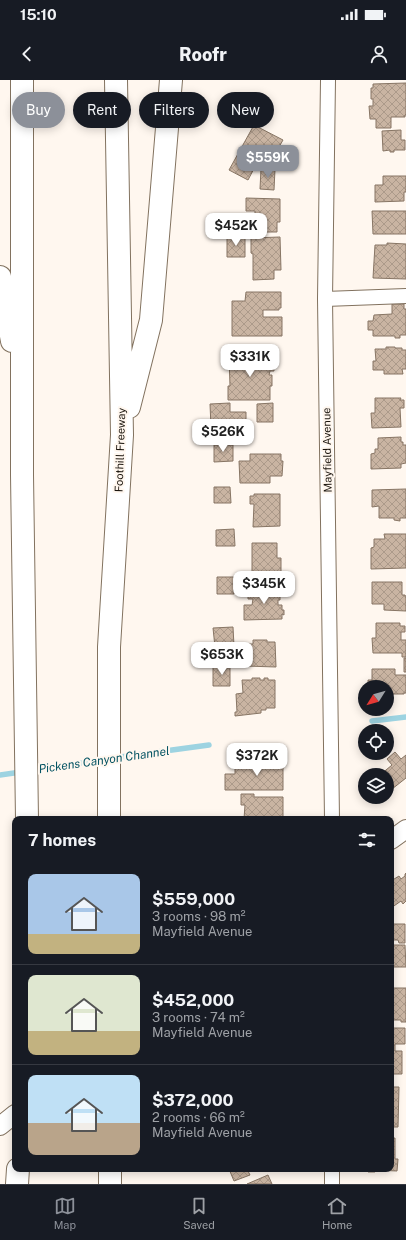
<!DOCTYPE html>
<html lang="en">
<head>
<meta charset="utf-8">
<style>
  :root { --surface:#171b24; --page:#242831; --text:#f1f3f6; --muted:#9ea1a6; --line:#363941; --accent:#8c9099 }
  body { margin:0; font-family:"Public Sans",sans-serif; background:var(--page); color:var(--text); height:100vh; display:flex; flex-direction:column; font-size:15px; white-space:nowrap }
  * { box-sizing:border-box; margin:0 }
  p { font-size:13px; color:var(--muted) }
  .icon { flex:none; width:22px; height:22px; fill:none; stroke:currentColor; stroke-width:2; stroke-linecap:round; stroke-linejoin:round }
  .map { position:relative; flex:1; overflow:hidden }
  .details { position:absolute; left:12px; top:736px; width:382px; height:356px; display:flex; flex-direction:column; background:var(--surface); border-radius:8px; box-shadow:0 2px 10px #0003 }
  .details>* { flex:none }
  .banner { position:absolute; left:12px; top:12px; width:382px; height:36px; display:flex; gap:8px }
  .needle { width:26px; rotate:233deg }
  .fabs { position:absolute; left:358px; top:600px; display:grid; gap:8px }
  .fabs a { display:grid; place-items:center; width:36px; height:36px; border-radius:50%; background:var(--surface); box-shadow:0 2px 10px #0003; font-size:20px }
  .price { position:absolute; translate:-50% -34px; padding:0 9px; border-radius:8px; background:#fff; color:#222; font-size:13px; line-height:26px; filter:drop-shadow(0 1px 2px #0008) }
  .price::after { content:''; position:absolute; left:50%; top:24px; width:12px; height:9px; margin-left:-6px; background:inherit; clip-path:polygon(0 0,100% 0,50% 100%) }
  .price.active { background:var(--accent); color:#fff }
  ul { padding:0; list-style:none }
  li { display:flex; align-items:center; gap:12px; height:100px; padding:0 16px }
  li+li { border-top:1px solid var(--line) }
  li span { display:grid; place-items:center; flex:none; width:112px; height:80px; border-radius:8px; color:#555 }
  li>.icon { margin-inline-start:auto }
  span .icon { width:48px; height:48px; fill:#fffc; stroke-width:1 }
  li b { font-size:17px }
  h2 { display:flex; justify-content:space-between; align-items:center; height:48px; padding:0 16px; font-size:17px }
  .chip { padding:0 14px; border-radius:18px; background:var(--surface); box-shadow:0 2px 10px #0003; font-size:14px; line-height:36px }
  .chip.active { background:var(--accent); color:#fff }
  .status { display:flex; justify-content:space-between; align-items:center; height:28px; padding:0 20px; background:var(--surface); direction:ltr }
  .status svg { height:11px; fill:currentColor }
  header { display:flex; justify-content:space-between; align-items:center; height:52px; padding:0 16px; background:var(--surface); font-size:18px; font-weight:800 }
  .menu { display:flex; justify-content:space-around; align-items:center; height:56px; border-top:1px solid var(--line); background:var(--surface); font-size:11px; color:var(--muted) }
  .menu a { display:grid; justify-items:center; gap:2px }
  .menu .active { color:var(--accent) }
  .map>svg:first-child { display:block }
</style>
</head>
<body>
<div class="status"><b>15:10</b><svg viewBox="0 0 49 12"><path d="M0 12V9h3v3zM5 12V6h3v6zM10 12V3h3v9zM15 12V0h3v12zM26 1h20v11H26zM47 4h2v5h-2z"/></svg></div>
<header><svg class="icon" aria-label="back" viewBox="0 0 24 24"><path d="M15 5l-7 7 7 7"/></svg>Roofr<svg class="icon" aria-label="person" viewBox="0 0 24 24"><circle cx="12" cy="8" r="4"/><path d="M4 21q1-7 8-7t8 7"/></svg></header>
<div class="map">
<svg width="406" height="1104" viewBox="0 0 406 1104">
  <defs>
    <pattern id="building-cross-hatch" width="8" height="8" patternUnits="userSpaceOnUse"><rect width="8" height="8" fill="#c9b4a2"/><path d="M0 0l8 8M0 8l8-8" fill="none" stroke="#ac9a8a"/></pattern>
  </defs>
  <rect width="100%" height="100%" fill="#fff7ef"/>
  <g fill="none" stroke-linecap="round" stroke-linejoin="round">
    <path stroke="#9dd3e1" stroke-width="5.5" d="M372,641L406,637
      M113,678L209,665
      M30,690L105,680
      M0,695L21,692"/>
  </g>
  <path fill="url(#building-cross-hatch)" stroke="#877564" d="M406,3V35H405V37H391V48H376V39H370L369,26H373V19H371V8H373V4Z
    M254,45L283,60L268,86L258,81L248,100L229,90Z
    M401,50V60H405V70H394V72H390V70L383,71L382,51Z
    M261,89H275L274,110L260,109Z
    M383,96H406V112H404V121L375,122V105H383Z
    M246,118L280,119V142H277V152H255V131H246Z
    M372,131H406V154H373Z
    M227,157H245V177H227Z
    M280,157L281,190H274V199L253,200V174L251,173V158Z
    M387,163L406,164V199L373,198L375,165H387Z
    M246,212H281V228H279V230H263V237H282V256H232V221H245Z
    M392,224H404V229H406V255H400V258H395V256H373V250H368V241H373L374,235L392,234Z
    M386,267H395V268H402V270H406V289H402L403,294H384V290H373V281H376L375,269H386Z
    M229,276H252V289H254V279L274,278V291H270L269,295H272V306H270V320H228V306H230Z
    M375,318H401L400,320H404V328H400L401,347L372,348L371,333H375Z
    M230,323V332H246V343H250L251,356H221L220,347H211L210,324Z
    M273,323V342H257V324Z
    M401,357V362H403V365H406V383L401,384V388L371,389V374L375,373V369H378V358Z
    M214,365H233V381L214,382Z
    M250,374H281V381H283L282,396H270V403H240L239,381H250Z
    M214,407H230L231,423H214Z
    M406,409V438H400V441L394,440V438H379V426L372,427V410Z
    M254,414H280V446L253,447L254,424H250V416H254Z
    M234,449L235,466H216V450Z
    M384,454H406V488L371,489V468L374,467V459H385Z
    M252,463H277V478H281V494L252,492Z
    M217,497H234V514H217Z
    M372,502H402V515H405L406,517V531L384,530V524H372Z
    M248,509H278V511H280V520H278V525H282V530H284V535L282,534V539L244,540V525H252L253,519H248Z
    M376,543H400V546H405V552H401V560H406V577H402V573H373L372,558H376Z
    M233,547L234,566L215,567L213,548Z
    M253,560H267V562H275L276,587L245,586V564H253Z
    M404,578H406V592H404Z
    M213,586H230V606H213Z
    M372,589H395V595H406V613H404V614H390V615H387V607H368V600H372Z
    M252,598H260V600H264V598H268V600H275V628H266V630H261V633L235,636V632H237L236,614L243,613L242,600H252Z
    M395,672L401,679L406,675V698L387,713V695H380L392,685L387,679Z
    M268,680H283V710H225V694H235V685L268,682Z
    M241,714H254V717H283V739H244L245,725H241Z
    M406,793V821L403,824L401,821L391,828V801L399,796L401,799L405,796V794Z
    M391,844H405V863H399L398,860H392V865H405L406,887H391Z
    M391,908H406V942H401V940H391Z
    M391,948H405V964H395V971H402V994H391Z
    M391,1007H399L398,1047H391Z
    M391,1058H395V1079H398L397,1091L375,1090V1092H368V1089H391Z
    M229,1089H247L250,1095L234,1101Z
    M268,1095L272,1104H247Z"/>
  <g fill="none" stroke-linecap="round" stroke-linejoin="round">
    <defs>
      <path id="minor" d="M328,0L325,219L332,739
        M325,219L406,216
        M332,1104V1089"/>
      <path id="tertiary" d="M391,760L406,749
        M0,1046L15,1034"/>
      <path id="motorway" d="M22,0V395L27,739
        M0,197L12,261
        M129,327L151,240L171,0
        M109,739V567L122,355L116,0
        M110,1089V1104
        M17,1104L18,1089"/>
    </defs>
    <use href="#minor" stroke="#82725f" stroke-width="16"/>
    <use href="#tertiary" stroke="#82725f" stroke-width="20"/>
    <use href="#motorway" stroke="#82725f" stroke-width="24"/>
    <use href="#minor" stroke="#fff" stroke-width="14"/>
    <use href="#tertiary" stroke="#fff" stroke-width="18"/>
    <use href="#motorway" stroke="#fff" stroke-width="22"/>
  </g>
  <g text-anchor="middle" dominant-baseline="central" stroke-width="4" stroke-linejoin="round" paint-order="stroke">
    <g font-size="11" fill="#1b150e" stroke="#fff7ef">
      <text transform="translate(120 370) rotate(-88)">Foothill Freeway</text>
      <text transform="translate(327 370) rotate(-91)">Mayfield Avenue</text>
    </g>
    <g font-size="12" font-style="italic" fill="#065463" stroke="#fff7ef">
      <text transform="translate(104 680) rotate(-8)">Pickens Canyon Channel</text>
    </g>
  </g>
</svg>
<div class="fabs">
<a><svg class="needle" viewBox="-14 -14 28 28"><path d="M0-13l5 13h-10z" fill="#e53935"/><path d="M0 13l5-13h-10z" fill="#9ea1a6"/></svg></a>
<a><svg class="icon" aria-label="locate" viewBox="0 0 24 24"><circle cx="12" cy="12" r="6"/><path d="M12 2v4M12 18v4M2 12h4M18 12h4"/></svg></a>
<a><svg class="icon" aria-label="layers" viewBox="0 0 24 24"><path d="M12 4l9 5-9 5-9-5zM3 14l9 5 9-5"/></svg></a>
</div>
<b class="price active" style="left:268px;top:99px">$559K</b>
<b class="price" style="left:236px;top:167px">$452K</b>
<b class="price" style="left:250px;top:298px">$331K</b>
<b class="price" style="left:223px;top:373px">$526K</b>
<b class="price" style="left:264px;top:525px">$345K</b>
<b class="price" style="left:222px;top:596px">$653K</b>
<b class="price" style="left:257px;top:697px">$372K</b>
<div class="banner">
<a class="chip active">Buy</a>
<a class="chip">Rent</a>
<a class="chip">Filters</a>
<a class="chip">New</a>
</div>
<section class="details">
<h2>7 homes<svg class="icon" aria-label="filters" viewBox="0 0 24 24"><path d="M4 7h16M4 17h16"/><circle cx="9" cy="7" r="2"/><circle cx="15" cy="17" r="2"/></svg></h2>
<ul>
<li><span style="background:linear-gradient(#a9c7e8 75%,#c2b280 0)"><svg class="icon" aria-label="home" viewBox="0 0 24 24"><path d="M3 11l9-7 9 7M6 9v11h12V9"/></svg></span><div><b>$559,000</b><p>3 rooms · 98 m²</p><p>Mayfield Avenue</p></div></li>
<li><span style="background:linear-gradient(#dfe7d0 70%,#c2b280 0)"><svg class="icon" aria-label="home" viewBox="0 0 24 24"><path d="M3 11l9-7 9 7M6 9v11h12V9"/></svg></span><div><b>$452,000</b><p>3 rooms · 74 m²</p><p>Mayfield Avenue</p></div></li>
<li><span style="background:linear-gradient(#bfe0f5 60%,#b9a48a 0)"><svg class="icon" aria-label="home" viewBox="0 0 24 24"><path d="M3 11l9-7 9 7M6 9v11h12V9"/></svg></span><div><b>$372,000</b><p>2 rooms · 66 m²</p><p>Mayfield Avenue</p></div></li>
</ul>
</section>
</div>
<nav class="menu">
<a class="active"><svg class="icon" aria-label="map" viewBox="0 0 24 24"><path d="M3 6l6-2 6 2 6-2v14l-6 2-6-2-6 2zM9 4v14M15 6v14"/></svg>Map</a>
<a><svg class="icon" aria-label="saved" viewBox="0 0 24 24"><path d="M7 4h10v16l-5-4-5 4z"/></svg>Saved</a>
<a><svg class="icon" aria-label="home" viewBox="0 0 24 24"><path d="M3 11l9-7 9 7M6 9v11h12V9"/></svg>Home</a>
</nav>
</body>
</html>
